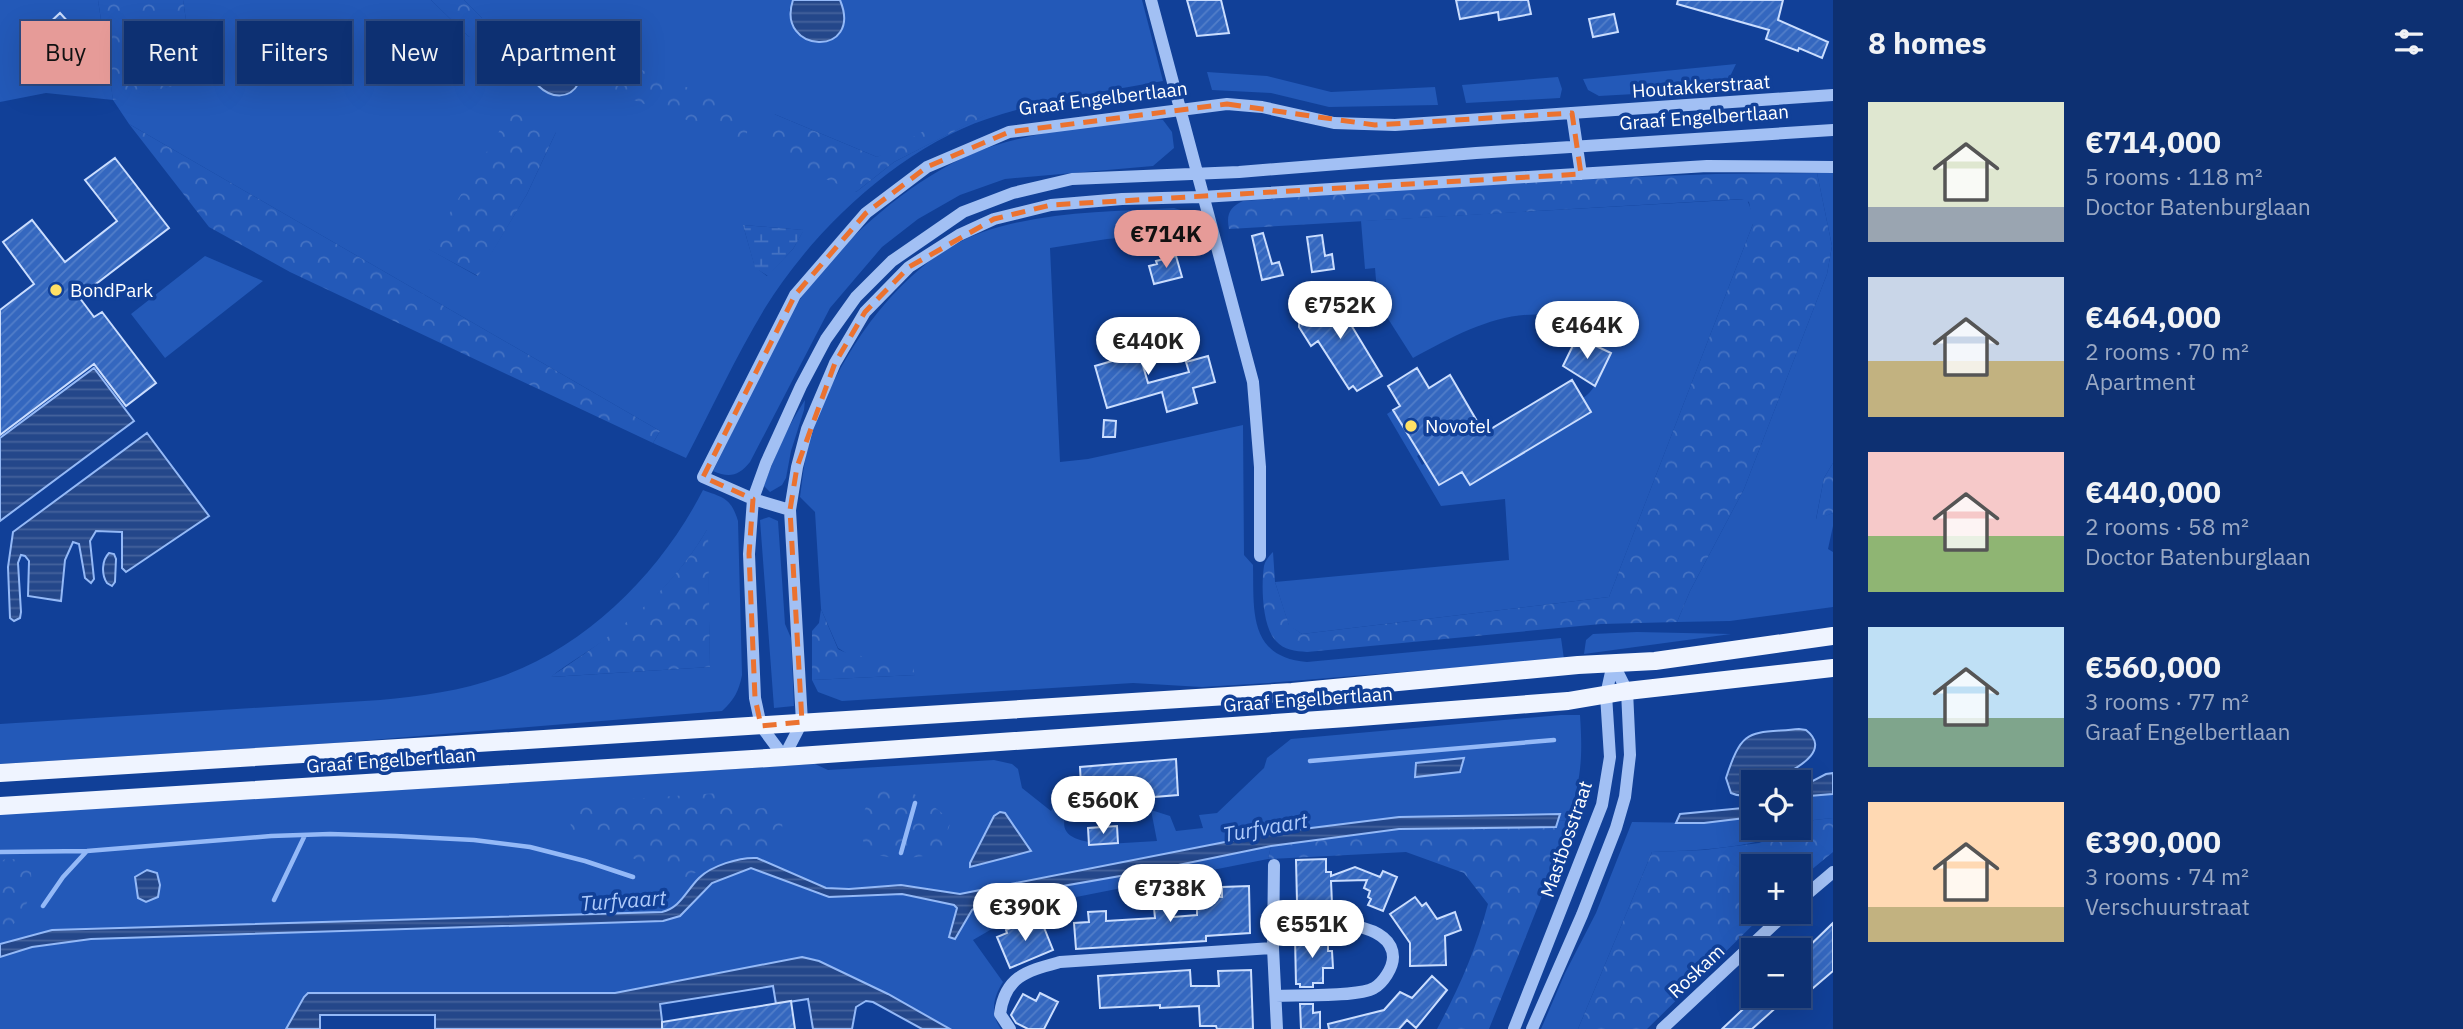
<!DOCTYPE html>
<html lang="en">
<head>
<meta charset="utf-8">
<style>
  :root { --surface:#0d3072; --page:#163877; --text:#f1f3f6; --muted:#9aa9c4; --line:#2d4b84; --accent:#e69b98 }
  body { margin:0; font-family:"IBM Plex Sans",sans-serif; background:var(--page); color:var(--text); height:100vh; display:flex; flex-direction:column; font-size:26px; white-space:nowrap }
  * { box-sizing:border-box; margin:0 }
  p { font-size:23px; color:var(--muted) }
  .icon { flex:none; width:38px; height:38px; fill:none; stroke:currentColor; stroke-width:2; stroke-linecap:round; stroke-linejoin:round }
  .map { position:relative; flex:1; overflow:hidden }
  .drawer { display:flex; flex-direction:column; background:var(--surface); width:630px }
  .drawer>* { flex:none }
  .guide { position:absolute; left:21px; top:21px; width:665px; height:63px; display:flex; gap:14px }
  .fabs { position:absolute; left:1741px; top:770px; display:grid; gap:14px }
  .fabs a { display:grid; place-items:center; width:70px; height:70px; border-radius:0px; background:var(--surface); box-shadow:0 7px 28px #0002,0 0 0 2px var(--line); font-size:35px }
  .price { position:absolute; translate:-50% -60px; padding:0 16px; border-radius:24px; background:#fff; color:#222; font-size:23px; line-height:46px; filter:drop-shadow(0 2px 4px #0008) }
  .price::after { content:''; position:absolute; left:50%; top:42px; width:21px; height:16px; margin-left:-10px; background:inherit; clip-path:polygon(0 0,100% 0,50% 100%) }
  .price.current { background:var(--accent); color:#111 }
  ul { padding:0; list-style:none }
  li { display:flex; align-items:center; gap:21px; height:175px; padding:0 35px }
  li span { display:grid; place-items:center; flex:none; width:196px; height:140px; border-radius:0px; color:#555 }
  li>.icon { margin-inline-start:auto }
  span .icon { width:84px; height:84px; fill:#fffc; stroke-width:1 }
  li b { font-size:30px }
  h2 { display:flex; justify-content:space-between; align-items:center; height:84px; padding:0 35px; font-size:30px }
  .chip { padding:0 24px; border-radius:0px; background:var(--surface); box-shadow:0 7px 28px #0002,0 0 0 2px var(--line); font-size:24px; line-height:63px }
  .chip.current { background:var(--accent); color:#111 }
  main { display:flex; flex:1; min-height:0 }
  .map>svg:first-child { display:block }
</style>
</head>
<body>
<main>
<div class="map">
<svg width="1833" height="1029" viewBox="0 0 1833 1029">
  <defs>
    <pattern id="forest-crowns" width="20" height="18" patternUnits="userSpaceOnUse" patternTransform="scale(1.75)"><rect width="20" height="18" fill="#2359b8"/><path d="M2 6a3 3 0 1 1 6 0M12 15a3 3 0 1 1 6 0" fill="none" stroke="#4472c3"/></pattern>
    <pattern id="wetland-marsh" width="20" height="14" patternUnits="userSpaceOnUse" patternTransform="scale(1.75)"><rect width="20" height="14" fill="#2359b8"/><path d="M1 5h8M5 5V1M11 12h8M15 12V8" fill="none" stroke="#4472c3"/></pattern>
    <pattern id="water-rules" width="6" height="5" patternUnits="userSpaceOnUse" patternTransform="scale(1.75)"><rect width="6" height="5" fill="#24478a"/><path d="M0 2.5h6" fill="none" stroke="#45639c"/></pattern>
    <pattern id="building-hatch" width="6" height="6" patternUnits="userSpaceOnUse" patternTransform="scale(1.75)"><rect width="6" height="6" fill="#3467bf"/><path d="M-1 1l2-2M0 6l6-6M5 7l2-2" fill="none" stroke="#527ec9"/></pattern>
  </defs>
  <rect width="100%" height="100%" fill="#114098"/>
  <path fill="#2359b8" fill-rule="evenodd" d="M0,0H98L113,99L195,81L183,0H431L469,37L482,18L464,0H793L789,11L831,40C846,30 846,17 840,0H1142L1163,81C1107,91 1041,100 987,119C900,148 813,230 765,308C736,356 712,408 686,458L653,443L660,431L129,124L113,100L46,93L0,102ZM989,113L894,162L856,192L774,114L877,157ZM556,132L527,194L477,276L429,249ZM743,225L803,230V231L793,249L767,276L755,267Z
    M1736,64L1724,89L1599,96L1588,90L1583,79Z
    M1207,72L1267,76L1331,92L1435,87L1438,105L1329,107L1271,93L1212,90Z
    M1558,77L1562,89L1560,98L1466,103L1462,85Z
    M1140,117L1163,120L1172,132L1174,148L1153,166L1005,179L960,195L918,219L882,247L830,308L750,462C739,476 729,478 713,471C738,422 760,370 786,322C824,252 917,170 993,146C1040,131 1091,126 1140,117Z
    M1828,170L1833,172V463L1824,478L1816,519L1833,513V526L1828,549L1833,552V607L1730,621L1677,622L1690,591L1744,489L1827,274L1832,246L1817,173Z
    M1747,199L1753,215V224L1609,597L1302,634L1289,626L1275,582L1509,560L1505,499L1441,506L1387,414L1393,410L1435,445L1417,456L1422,465L1440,454L1443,458L1428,468L1439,485L1462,472L1470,485L1591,412L1583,398C1597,389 1603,369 1611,353L1596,346L1600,337L1595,334L1596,329C1528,296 1474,325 1413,358L1371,292H1377L1375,268L1365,269L1361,221Z
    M1174,208L1190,213L1203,231L1107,239L1050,248L1060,462L1088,459L1243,425L1244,555L1253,565C1254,611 1248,657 1307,662L1561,638L1564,659L1268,683L1202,687L1133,683L842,701L818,692L812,680L915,675L877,659L849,655L838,648L821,609L815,512L800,497C803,475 805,451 813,429C840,353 901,262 980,233C1042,211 1109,212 1174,208Z
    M205,256L263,281L165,358L131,314Z
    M805,400L804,410L791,451L786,478L782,485L770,492L764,486C775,455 787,427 805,400Z
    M703,490C724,498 731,498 738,521L742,675C739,691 734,700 722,711L335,743L0,764V724L380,700C421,696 461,691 500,677C588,646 661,572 703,490ZM707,530L710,667L551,677C569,662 590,651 609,637C648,608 682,572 707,530Z
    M769,517L778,521L785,624L791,638L794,706L774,708L760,520Z
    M1637,632L1731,634L1584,654L1586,640L1593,634Z
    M1561,715H1580C1583,760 1581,779 1568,821L1558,820L1560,814L1399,817L960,894L901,885L849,889L826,888L745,858L705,873L676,906L662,912L52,930L0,944V814L815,764L828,770L994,760L1012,764L1018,769L1022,788L1051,811L1054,806L1066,815C1059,833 1073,839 1089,842L1090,845L1157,841L1151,810L1170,816L1176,831L1203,828L1199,815L1217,813L1264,768L1267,758L1291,739Z
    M1833,794V818L1814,820L1799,827V801L1809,796Z
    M1753,817L1754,828H1797C1752,849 1701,850 1652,852L1578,1029H1541L1565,973L1596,913L1632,822L1707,823Z
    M1271,846L1268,859L1041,904L1009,919L973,940L1003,982C993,997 990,1014 1001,1029H950L888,994L815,959L615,993H308L304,997L286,1029H0V957L32,947L91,939L663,921L680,916L712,883L751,868L829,897L902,894L954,905L957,908L955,939L972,910L988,899L1149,871Z"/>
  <path fill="url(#forest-crowns)" d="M98,0H183L195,81L113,100Z
    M431,0H464L482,18L481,30L469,37Z
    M594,52L723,101L750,119L745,142L594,85L590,70Z
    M969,106L990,113L894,162L856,192L769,155L774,114L877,157Z
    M512,110L528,116L556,132L527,194L478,276L428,249Z
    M129,124L660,431L653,443L290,272L209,227Z
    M1817,173L1832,246L1827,274L1744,489L1690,591L1677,622L1601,624L1307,652C1295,651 1284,650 1276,641C1262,627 1261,585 1264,566C1265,561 1269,556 1273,552L1275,582L1289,625L1302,634L1609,597L1753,224L1749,202L1742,199L1229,229C1226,214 1230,207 1243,201L1527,181L1716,174Z
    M1833,463V513L1816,520L1824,478Z
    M708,528L710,667L550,677C614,635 668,596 708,528Z
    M821,609L838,649C862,662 889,653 912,664L915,675L812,680V631L819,623Z
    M891,788C911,787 937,808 951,821L940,854L900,859L870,854C857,839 859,808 875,795C879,791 885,790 891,788Z
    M719,793L721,802L732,810L764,808L769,801L777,802C787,818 784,845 763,853C750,858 737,850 725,855C708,862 696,877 677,879L571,829L570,817L574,807L584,802Z
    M1833,818V852L1799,880V866H1754V912H1766L1647,1029H1578L1652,852L1704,850L1759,843L1799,828L1814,820Z
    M1558,820L1568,821L1544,891L1489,1029H1437C1459,989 1476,949 1488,904L1464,873L1406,852L1268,859L1271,846L1399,829L1556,827Z
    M5,859H13L30,864C35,890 25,923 0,933V862Z"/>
  <path fill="url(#wetland-marsh)" d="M743,225L804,230L793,249L768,276L755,268Z"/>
  <path fill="url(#water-rules)" stroke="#94b9f7" stroke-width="2" d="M793,0H840C864,58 775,54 793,0Z
    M556,35L580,52C593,109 533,109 525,57C533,41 539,38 556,35Z
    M94,368L134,421L0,521V438Z
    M147,433L209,516L126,572L122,568V532L96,531L90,541L94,579L91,583L85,578L79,544L73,542L65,560L61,601L28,596L29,561L25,556L21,555L18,563L21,612L20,618L14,621L10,618L8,567L13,532Z
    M109,553L114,554L116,559L115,582L112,586L107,583C101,574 102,560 109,553Z
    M1799,729L1806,730C1830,749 1801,766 1785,774C1781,777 1775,781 1770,782C1765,783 1759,782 1754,782L1753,792C1745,796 1740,797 1731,793L1726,778C1743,726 1749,734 1799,729Z
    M1464,758L1460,772L1415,777L1416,763Z
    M1833,773V794L1809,796L1799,801V788L1826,774Z
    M1753,807V817L1704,823H1676L1680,814Z
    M1000,812L1005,813L1031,851L970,867V863L994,816Z
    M1560,814L1556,827L1399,829L1271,846L1149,871L988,899L972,910L955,939L949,937L957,908L954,905L902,894L829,897L751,868L712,883L680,916L663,921L91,939L32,947L0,957V944L52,930L662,912C680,908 686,891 699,878C711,866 739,857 757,858L826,888L849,889L901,885L960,894L1271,833L1399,817Z
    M147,870L157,873L160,885L158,897L146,902L138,898L135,877Z
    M802,957L819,961L888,994L950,1029H922L873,1002L866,1001L856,1007L852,1029H813L808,999L776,1004L773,986L660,1004L663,1029H435V1015H320V1029H286L304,997L308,993H615Z"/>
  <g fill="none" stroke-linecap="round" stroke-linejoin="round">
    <path stroke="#94b9f7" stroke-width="4.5" d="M1310,761L1554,740
      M0,852L87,851L271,836L330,834L396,836L474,840L530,847L585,861L633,877
      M901,853L915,803
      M274,900L305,835
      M43,906L63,877L86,852"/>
  </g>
  <path fill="url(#building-hatch)" stroke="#caddfe" stroke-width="2" d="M1187,0H1221L1229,33L1197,36Z
    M1456,0H1528L1531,14L1499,20L1498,12L1460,19Z
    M1678,0H1783L1778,20L1828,42L1822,58L1799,48L1798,51L1766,39L1769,30L1677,4Z
    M60,13L70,24L54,37L45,27Z
    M1614,14L1618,32L1593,37L1589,19Z
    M115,158L169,228L79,297L94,317L102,312L156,383L126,406L94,364L0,435V310L34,284L3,242L32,220L65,262L117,221L85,180Z
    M1263,233L1272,264L1279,262L1283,275L1262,280L1252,236Z
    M1322,235L1325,256L1332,254L1334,269L1312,272L1307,237Z
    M1176,256L1182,277L1154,284L1149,266L1157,264L1156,261Z
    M1342,287L1353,304L1342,310L1382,376L1357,391L1353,386L1349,389L1318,341L1311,346L1299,327V322L1321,308L1317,302Z
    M1135,325L1138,338H1135L1148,383L1189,372L1186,362L1208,356L1215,382L1193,388L1197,403L1167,412L1162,392L1107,408L1095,366L1119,359L1114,330Z
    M1577,337L1611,353L1595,386L1563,366Z
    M1417,368L1429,388L1450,375L1484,433L1572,380L1591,412L1470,485L1462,472L1439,485L1393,410L1400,406L1388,386Z
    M1104,420L1116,421L1115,437H1103Z
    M1176,759L1178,795L1082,803L1080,767Z
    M1117,826L1118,843L1089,845L1088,828Z
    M1326,859V872H1331V876L1355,867L1380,877L1383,871L1397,877L1383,911L1368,905L1371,899L1368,897L1370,891L1364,888L1367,880L1331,881L1332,904H1310V901L1297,902L1296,860Z
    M1249,886L1250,933L1206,936V941L1076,949L1074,923L1089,922L1088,912L1106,911V921L1155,918L1154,908L1172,907L1173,917L1197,915V904L1213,903V897H1222V887Z
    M1415,897L1422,906L1426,903L1437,919L1455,912L1461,930L1445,936L1446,965L1410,966V943L1390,914Z
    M1041,920L1053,950L1010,968L997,937L1007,933L1006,930L1025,922L1027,925Z
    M1833,923V971L1799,1000V956Z
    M1328,936V951H1332L1333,968H1323V983H1313V987H1300V984H1296L1295,937Z
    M1190,970L1191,986H1219L1218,971L1251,970L1253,1029H1217L1216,1026H1200L1199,1006L1160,1008V1005L1100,1008L1098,976Z
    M1432,976L1447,990L1416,1028L1407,1020L1399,1029H1329L1328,1024L1384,1010L1400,992L1412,998Z
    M1040,993L1058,1002L1044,1029H1028L1016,1023L1011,1015L1023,994L1036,1001Z
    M1757,996H1789L1752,1029H1722Z
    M791,1001L795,1029H662V1022Z
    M1300,1004H1313V1013L1320,1012V1029H1301Z"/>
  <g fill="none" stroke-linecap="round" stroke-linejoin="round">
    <path stroke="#a2c0f4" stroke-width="12" d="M1151,0L1253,382L1260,467V556
      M1572,113L1581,174
      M1833,130L1476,153L1239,172L1072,179L1013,193L963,212L892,261L856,297L826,339L801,386L766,463L753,499L749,554L755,698L761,726L784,757L802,722L790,510L797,467L807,429L835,363L865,312L909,267L959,235L994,219L1051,205L1122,199L1202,197L1707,166L1833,167
      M790,510L753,499L703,477L795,295L866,213L927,167L1009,132L1227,104L1262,107L1334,123L1395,125L1833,95
      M1274,865L1273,948L1277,1029
      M1799,901L1833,872
      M1273,922C1302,923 1392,915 1393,957C1393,968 1383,983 1374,988C1359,997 1297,995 1276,996
      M1010,1029L1000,1014C1005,976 1027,971 1060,962L1273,948
      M1514,1029L1602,805L1610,757L1606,695L1613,663
      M1532,1029L1582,915L1616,828L1625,797L1630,755L1627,691L1613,663
      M1662,1029L1787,912"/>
    <path stroke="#eff4ff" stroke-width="18" d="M0,773L1292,692L1578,665L1655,661L1833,636
      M0,806L784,757L1347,718L1568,701L1627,691L1833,668"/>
  </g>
  <path fill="none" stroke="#eb7230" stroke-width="5" stroke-dasharray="14 9" stroke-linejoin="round" d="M1227,104L1375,125L1572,113L1581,174L1051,205L994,219L909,267L865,312L835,363L797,467L790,510L802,722L761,726L755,698L749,554L753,499L703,477L795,295L866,213L927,167L1009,132Z"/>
  <g fill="#ffe065" stroke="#114098" stroke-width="2.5">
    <circle cx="56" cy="290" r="7"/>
    <circle cx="1411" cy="426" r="7"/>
  </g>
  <g text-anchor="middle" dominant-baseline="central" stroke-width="7" stroke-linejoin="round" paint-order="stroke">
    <g font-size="19" fill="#fff" stroke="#114098">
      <text transform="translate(1701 86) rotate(-4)">Houtakkerstraat</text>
      <text transform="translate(1103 98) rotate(-7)">Graaf Engelbertlaan</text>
      <text transform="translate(1704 117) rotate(-4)">Graaf Engelbertlaan</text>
      <text transform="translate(1308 699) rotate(-4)">Graaf Engelbertlaan</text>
      <text transform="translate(391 760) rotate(-4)">Graaf Engelbertlaan</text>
      <text transform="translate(1566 839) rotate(-71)">Mastbosstraat</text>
      <text transform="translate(1696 971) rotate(-43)">Roskam</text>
    </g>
    <g font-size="19" fill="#fff" stroke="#114098" text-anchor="start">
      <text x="70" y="290">BondPark</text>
      <text x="1425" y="426">Novotel</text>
    </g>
    <g font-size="21" font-style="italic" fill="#afcbfb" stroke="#114098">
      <text transform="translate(1265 827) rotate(-10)">Turfvaart</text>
      <text transform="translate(623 900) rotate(-4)">Turfvaart</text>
    </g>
  </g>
</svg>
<div class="fabs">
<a><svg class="icon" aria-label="locate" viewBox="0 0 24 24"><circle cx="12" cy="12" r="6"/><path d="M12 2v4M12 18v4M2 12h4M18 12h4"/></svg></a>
<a>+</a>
<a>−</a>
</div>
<b class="price current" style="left:1166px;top:270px">€714K</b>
<b class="price" style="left:1340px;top:341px">€752K</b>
<b class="price" style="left:1587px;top:361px">€464K</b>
<b class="price" style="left:1148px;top:377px">€440K</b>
<b class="price" style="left:1103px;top:836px">€560K</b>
<b class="price" style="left:1170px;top:924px">€738K</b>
<b class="price" style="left:1025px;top:943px">€390K</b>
<b class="price" style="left:1312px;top:960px">€551K</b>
<div class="guide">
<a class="chip current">Buy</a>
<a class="chip">Rent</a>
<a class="chip">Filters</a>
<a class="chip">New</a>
<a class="chip">Apartment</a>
</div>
</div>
<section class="drawer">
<h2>8 homes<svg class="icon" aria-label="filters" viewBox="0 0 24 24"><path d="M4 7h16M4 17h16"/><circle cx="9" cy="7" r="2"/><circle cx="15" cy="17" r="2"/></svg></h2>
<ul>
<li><span style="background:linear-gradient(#dfe7d0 75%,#9aa5b1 0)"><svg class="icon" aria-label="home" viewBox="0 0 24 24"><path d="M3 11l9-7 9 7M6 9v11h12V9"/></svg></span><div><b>€714,000</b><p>5 rooms · 118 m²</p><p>Doctor Batenburglaan</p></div></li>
<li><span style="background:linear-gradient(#c9d6e8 60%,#c2b280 0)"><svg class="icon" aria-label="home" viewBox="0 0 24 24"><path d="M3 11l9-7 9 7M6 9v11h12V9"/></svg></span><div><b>€464,000</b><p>2 rooms · 70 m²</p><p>Apartment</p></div></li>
<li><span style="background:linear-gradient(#f6c9c9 60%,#8fb573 0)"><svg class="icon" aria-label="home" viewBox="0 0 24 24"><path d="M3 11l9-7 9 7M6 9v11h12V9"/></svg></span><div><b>€440,000</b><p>2 rooms · 58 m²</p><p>Doctor Batenburglaan</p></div></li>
<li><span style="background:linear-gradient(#bfe0f5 65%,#7fa58c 0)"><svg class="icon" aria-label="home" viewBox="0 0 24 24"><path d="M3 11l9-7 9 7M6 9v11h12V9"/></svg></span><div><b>€560,000</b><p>3 rooms · 77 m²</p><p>Graaf Engelbertlaan</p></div></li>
<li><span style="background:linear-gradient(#ffd9b3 75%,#c2b280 0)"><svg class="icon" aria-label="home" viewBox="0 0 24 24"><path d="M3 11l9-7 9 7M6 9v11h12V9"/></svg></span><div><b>€390,000</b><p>3 rooms · 74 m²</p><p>Verschuurstraat</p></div></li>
</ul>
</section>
</main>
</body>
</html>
